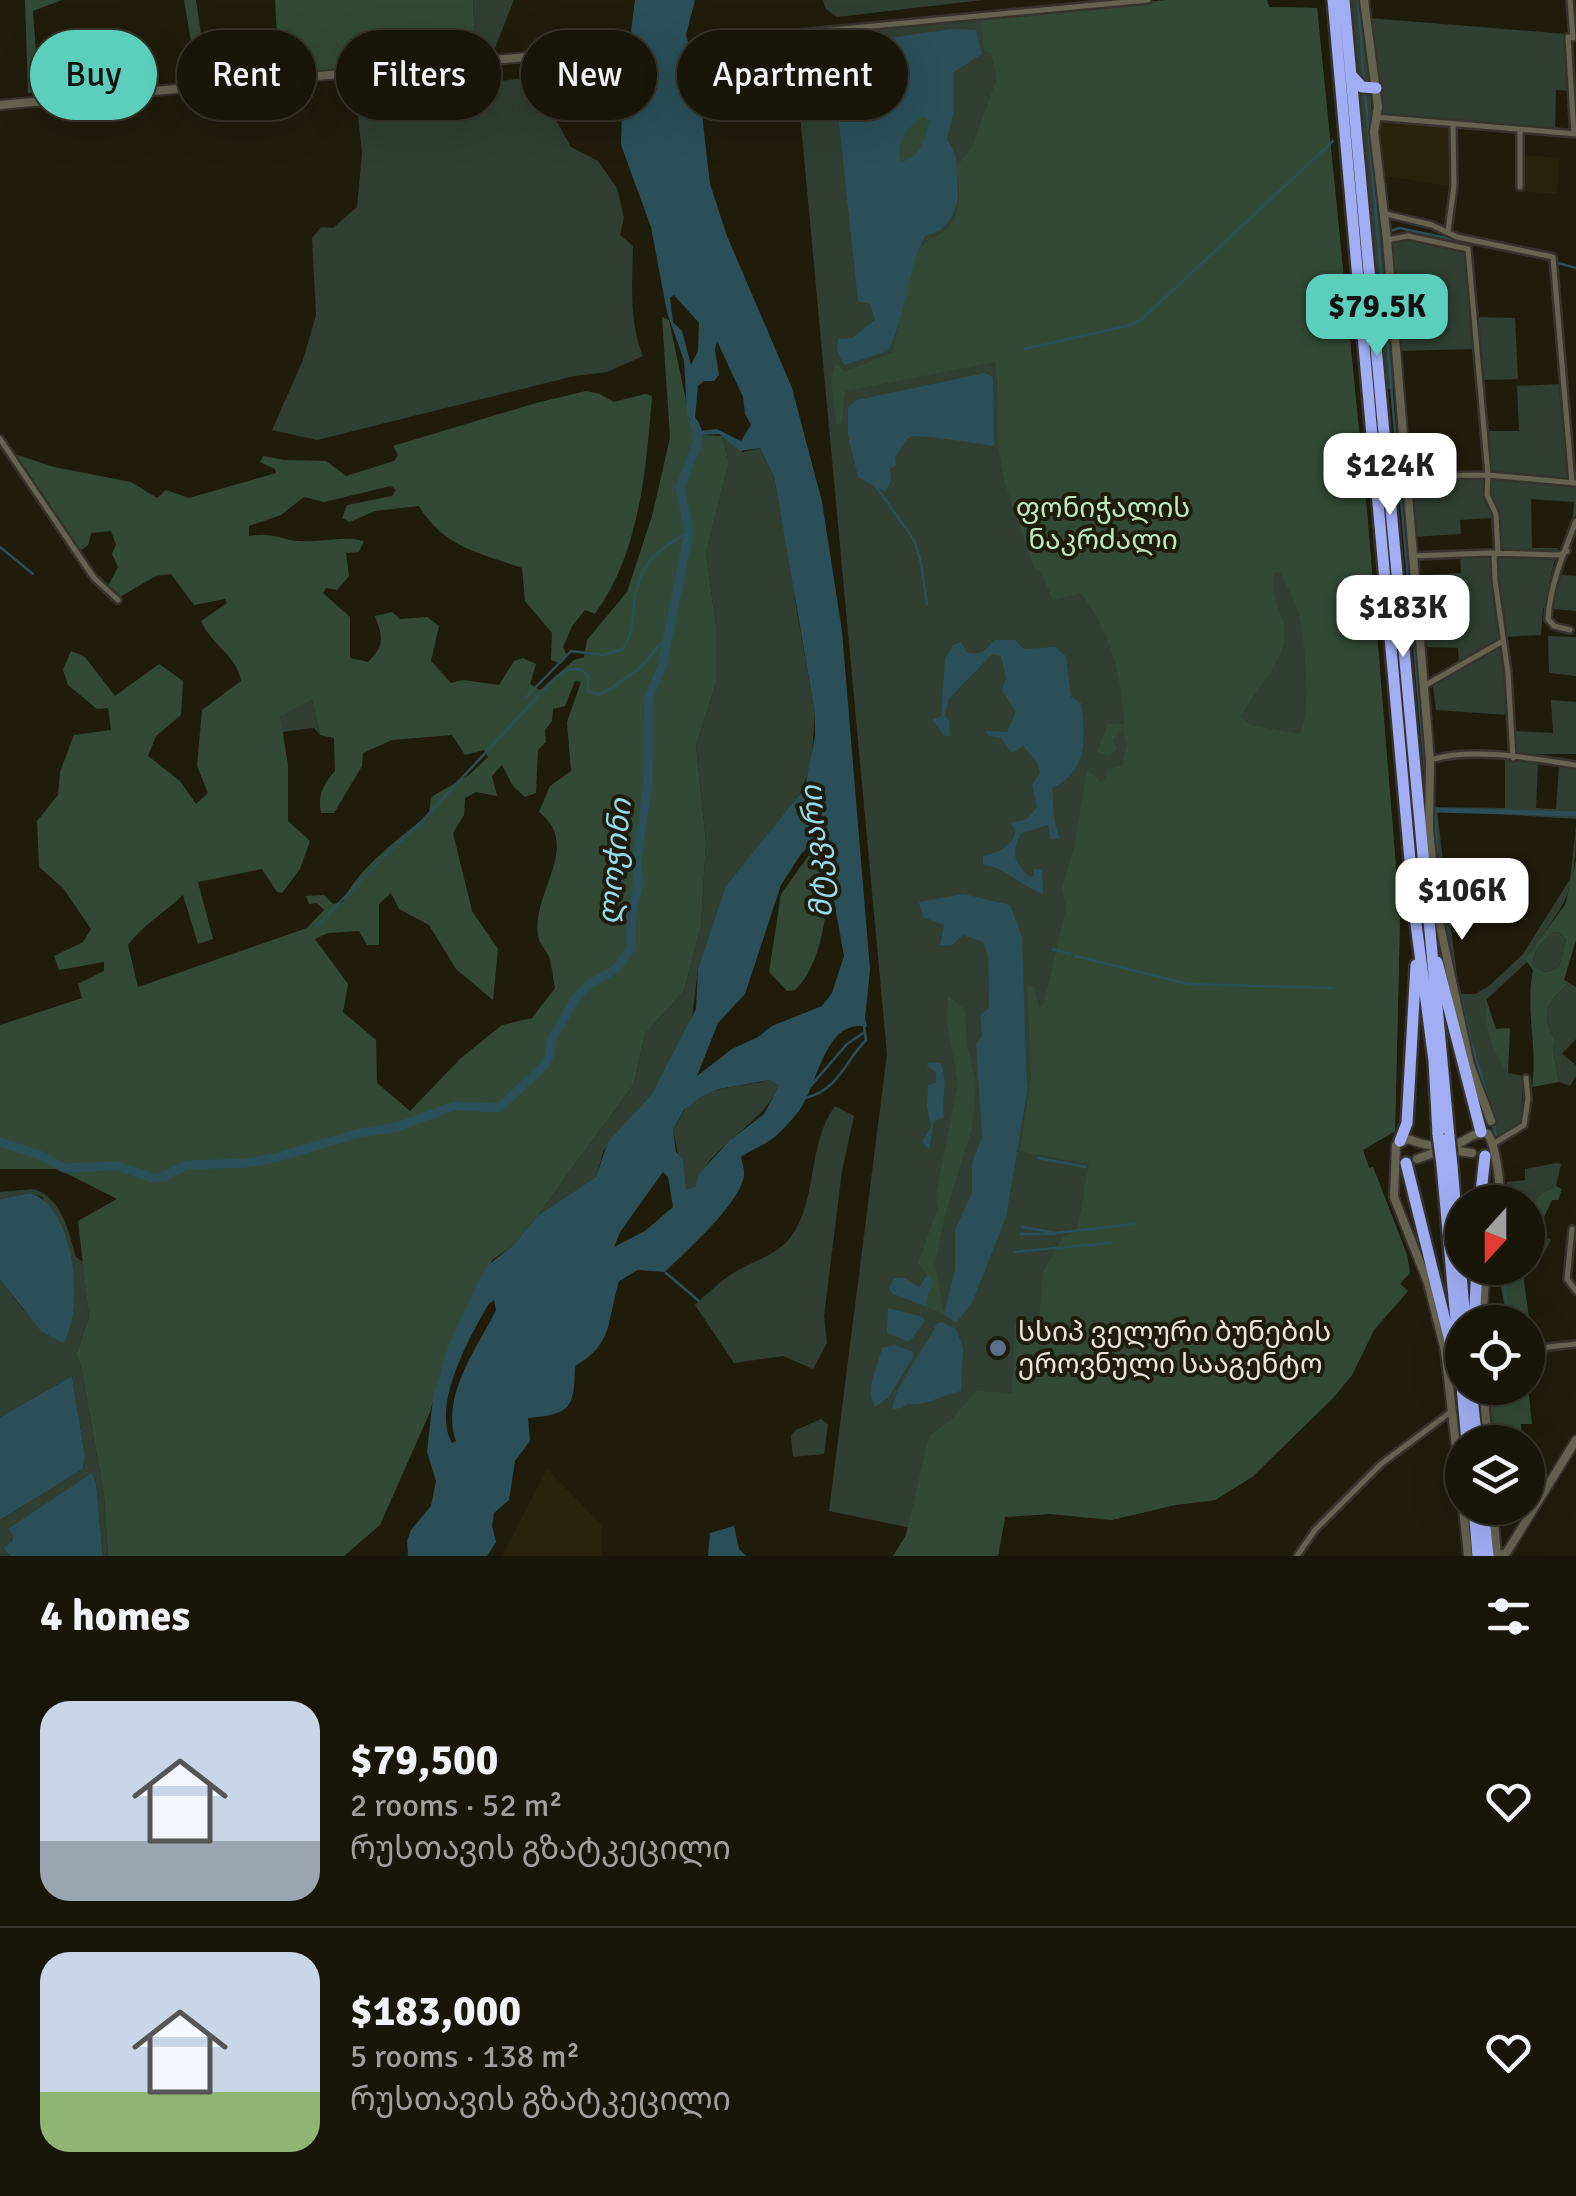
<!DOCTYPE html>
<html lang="en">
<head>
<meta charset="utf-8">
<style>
  :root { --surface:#181509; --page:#252217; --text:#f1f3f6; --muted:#9f9f9c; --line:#36342a; --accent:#5bcebc }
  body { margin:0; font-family:Signika,"Noto Sans Georgian",sans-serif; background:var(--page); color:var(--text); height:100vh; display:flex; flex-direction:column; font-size:38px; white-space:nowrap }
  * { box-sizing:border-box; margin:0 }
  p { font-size:32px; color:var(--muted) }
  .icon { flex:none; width:55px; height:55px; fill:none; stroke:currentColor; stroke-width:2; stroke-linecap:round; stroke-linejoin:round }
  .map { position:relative; height:1556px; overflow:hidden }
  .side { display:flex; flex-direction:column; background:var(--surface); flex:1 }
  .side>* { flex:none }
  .banner { position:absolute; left:30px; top:30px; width:1000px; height:90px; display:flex; gap:20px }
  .needle { width:65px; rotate:201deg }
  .fabs { position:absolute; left:1445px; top:1185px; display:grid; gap:20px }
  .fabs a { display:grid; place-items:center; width:100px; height:100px; border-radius:50%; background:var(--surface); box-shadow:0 10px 40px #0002,0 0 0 2px var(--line); font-size:50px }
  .price { position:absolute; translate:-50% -85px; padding:0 22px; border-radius:20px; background:#fff; color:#222; font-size:32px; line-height:65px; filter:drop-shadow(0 2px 5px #0008) }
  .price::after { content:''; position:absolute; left:50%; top:60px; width:30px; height:22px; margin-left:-15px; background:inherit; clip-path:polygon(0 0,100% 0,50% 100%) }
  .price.active { background:var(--accent); color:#111 }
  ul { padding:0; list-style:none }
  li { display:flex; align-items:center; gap:30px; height:250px; padding:0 40px }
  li+li { border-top:2px solid var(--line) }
  li span { display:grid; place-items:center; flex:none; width:280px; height:200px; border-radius:30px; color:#555 }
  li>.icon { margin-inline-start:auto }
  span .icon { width:120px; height:120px; fill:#fffc; stroke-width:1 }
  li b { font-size:42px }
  h2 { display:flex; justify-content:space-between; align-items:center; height:120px; padding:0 40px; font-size:42px }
  .pill { padding:0 35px; border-radius:45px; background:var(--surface); box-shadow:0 10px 40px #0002,0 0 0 2px var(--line); font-size:35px; line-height:90px }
  .pill.active { background:var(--accent); color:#111 }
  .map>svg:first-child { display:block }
</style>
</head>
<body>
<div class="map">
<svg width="1576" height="1556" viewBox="0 0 1576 1556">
  <rect width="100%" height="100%" fill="#201c0c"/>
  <path fill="#27220b" d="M1379,121L1451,126V186L1382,176L1377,137Z
    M1517,154L1560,158L1557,194L1517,191Z
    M547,1469L602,1525L601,1556H502Z"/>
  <path fill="#303f32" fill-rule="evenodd" d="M473,0H514L491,58L476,59Z
    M823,0H983L837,17L826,9Z
    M1168,0H1267L1269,7L1317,8L1367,511L1400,917L1395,1131L1363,1150L1369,1168L1373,1167L1407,1255L1410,1273L1400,1284L1408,1291L1374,1330L1352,1375L1333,1398L1252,1477L1215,1500L1175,1505L1111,1520L1091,1466L1005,1517L998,1556L911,1528L829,1511L887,1054L793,38Z
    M1348,0H1361C1365,44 1374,88 1371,132L1395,388L1383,390Z
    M1369,18L1566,34L1570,91L1556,90L1555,129L1379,115L1382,107Z
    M532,77L571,147L598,161L617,188L624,217L620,235L633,246C632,283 629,322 643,356L607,372L574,376L317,440L272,430L303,360L316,315L312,238L321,227L333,228L357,207L362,153L358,116L391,99L435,97L459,86Z
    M1405,238L1462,249L1467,254L1474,349L1399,351L1390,241Z
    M1475,317L1515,318L1518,379L1482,380Z
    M1559,384L1567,478L1490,474L1486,431H1519L1517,386Z
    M722,436L743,452L760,448L774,477L792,567L795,600L815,714L811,767L798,798L725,887L698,969L692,1018L651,1095L604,1150L596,1177L538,1215L634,1084L645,1034L684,991L701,926L706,842L696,746L716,683V626L706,553L729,462Z
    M1491,477L1576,485V531L1572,530L1574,502L1531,499L1532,548H1558L1551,574L1576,576V611L1543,608L1541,635L1500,637L1508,715L1436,710L1432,678L1459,664L1458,648L1427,647L1426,620L1462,619V603L1425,602L1423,575L1461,573L1460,550H1493L1491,518L1460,520L1461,534L1412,537L1407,483L1412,478Z
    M1548,636L1576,637V676L1549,673Z
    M312,700L320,735L314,728L282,732L280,715Z
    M1551,700L1576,702V754H1516L1514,731L1553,733Z
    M1505,760L1576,762V819L1437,810L1459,994H1475L1489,986L1523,954L1570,879L1576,826C1576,894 1567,902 1527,956V962L1486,1000L1508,1073L1523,1076L1521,1123L1495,1139L1449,962L1437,886L1432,807L1505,808ZM1538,764L1559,765L1556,809L1536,808Z
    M1553,932L1561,933L1566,940L1559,967C1547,973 1542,974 1533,964C1533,949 1543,942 1553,932Z
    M1569,983L1576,987V1039L1562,1054L1576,1065V1076L1570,1086L1559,1082L1553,1049L1555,1040C1539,1014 1548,1001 1569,983Z
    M770,1080L779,1086C762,1126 709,1144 695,1187L686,1191L673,1130C678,1123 681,1115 686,1108C704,1085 744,1087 770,1080Z
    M835,1106L854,1116L842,1171L824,1316L827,1343L813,1369L783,1356L734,1363L695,1305C710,1291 726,1276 744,1267C760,1259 778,1253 790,1238C819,1200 806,1146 835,1106Z
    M1557,1163L1561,1164L1556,1186L1542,1193L1534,1203L1521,1196L1518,1202H1505L1507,1182L1525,1180V1169Z
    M34,1189C63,1199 68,1231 76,1257L83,1262L89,1317L76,1355L81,1367L104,1495L108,1556H103L96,1483L92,1474L9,1530L13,1535L12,1541L3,1548L10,1556H0V1520L83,1469L85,1456L72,1376L0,1417V1280L24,1311L60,1227L42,1197L30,1193L0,1199V1192Z
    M1528,1225L1551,1240L1536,1268L1528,1264Z
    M821,1419L828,1424L824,1454L793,1457L791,1436L796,1430Z"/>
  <path fill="#324a35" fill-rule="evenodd" d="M25,0H62L33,11L39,92L28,93Z
    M184,0H196L208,81L198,82Z
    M275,0H473L476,59L279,76Z
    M1168,0H1267L1269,7L1317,8L1367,511L1400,917L1395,1131L1363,1150L1369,1168L1373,1167L1407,1255L1410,1273L1400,1284L1408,1291L1374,1330L1352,1375L1333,1398L1252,1477L1215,1500L1175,1505L1111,1520L1050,1514L1005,1517L998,1556H893L906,1535L929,1436L951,1420L976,1391L1012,1393L1015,1324L1039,1321L1043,1272L1063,1237L1077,1231L1089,1164L1020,1151L1031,1077L1027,987L1034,986L1039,1008L1044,1003L1066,908L1062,888L1074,848L1087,770L1101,782L1106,779L1107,769L1122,766L1127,743L1123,731L1118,732L1113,741L1117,749L1110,756L1097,752L1108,724H1124C1121,672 1111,634 1081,593L1053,600L1041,572L1034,569C1024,531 1005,496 1000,457C995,426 1000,394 995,362L846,391C841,403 845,412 841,424H836L831,382L835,363L845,372L893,352C900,321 905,288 915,258C921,242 931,241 943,232C965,215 959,190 957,166L972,147L997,78L991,53L984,51L980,17ZM1281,572C1285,585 1293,596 1297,608C1305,631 1312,716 1299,734L1250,725L1241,717C1253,691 1279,670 1284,641C1289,616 1266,598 1274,573Z
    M923,115L929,121C925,139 920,156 901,162L897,160C899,143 908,125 923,115Z
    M662,317L669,320L692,429L700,435L722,436L729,462L706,553L716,626V683L696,746L706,842L701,926L684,991L645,1034L634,1084L538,1215L512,1246L492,1260L441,1372L430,1412L380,1525L344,1556H108L104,1495L81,1367L76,1355L89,1317L78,1221L117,1199L58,1169H0V1025L82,998L78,984L104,971V962L59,970L54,956L83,942L91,929L63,888L39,867L37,821L58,795L60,772L74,735L111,730L108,708L97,709L68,685L63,670L71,651L85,657L115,696L159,664L183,681L181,715L156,736L148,756L180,781L196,804L208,793L197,766L202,710L241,681C237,655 212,646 201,621L227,603L225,599L194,605L171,574L156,576L118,598L108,586L118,567L112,554L116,545L111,531L91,533L88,545L79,552L12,453L54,467L131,482L157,498L166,490L189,498L276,473L275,469L260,462L263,456L284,460L326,461L346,476L394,461L398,455L393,446L536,403L586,391L600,394L614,402L645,394L652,396C646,471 640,551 595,614L585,610L572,626L563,647L567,656L561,664L551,660L552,633L525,601L522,568C480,553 443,547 419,506L375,511L350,522L342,518L347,505L392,496L396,490L391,486L324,502L304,497L281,515L249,526V536C274,532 275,538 297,541C320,543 341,535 364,541L359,552L346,553L349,576L337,590L326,588L323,593L350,617V658L368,662C385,645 383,638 375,616L392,612L400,619L427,617L439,626L431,661L451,683L463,680L499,685L514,661L523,658L536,664L530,684L540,690L574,660L584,657L587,640L627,592L652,516L670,438ZM575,681L581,682L567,722L571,771L550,786L539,812C583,846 531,892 538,936C539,944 546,949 549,957C552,966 553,978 555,988L532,1018L502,1025L461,1058L410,1111L377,1083L376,1040L343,1012L348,984L315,939L328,933L359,931L367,945H379V904L391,893L399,909L429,925L456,969L493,1000L498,949L472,911L453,833L464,815L465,798L476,792L497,796L492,776L502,765L513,786L525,797L536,793L538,750L546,742L545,730L552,721L553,709L565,706ZM312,700L320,735L334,738L335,771C324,783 317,796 321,813H334L362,766L363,753L392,740L452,735L465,755L484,750L488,757L469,775L431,797L429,815C402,835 355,871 343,902L333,904L324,895L306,896L309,904L317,903L324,910L307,928L138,987L128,945C143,925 165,912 183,895L198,944L213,939L198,882L262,869L277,892L282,893L300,869L310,841L288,821V765L280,716Z
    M814,848C839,879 823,965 795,990L787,991L769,972L781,894Z
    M1576,861V940L1564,980L1569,983C1548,1001 1539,1014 1555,1040L1553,1049L1559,1082L1532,1087C1538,1047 1525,1010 1533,970L1527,962V956L1565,905ZM1553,932L1561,933L1566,940L1559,967C1548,973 1542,974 1533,964C1533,949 1543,942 1553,932Z
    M948,996L965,1010L967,1045L976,1084L972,1128L945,1215L935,1264L944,1314L925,1306L932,1281L918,1263L938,1207L936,1195L958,1084L946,1017Z
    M1486,999L1496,1029L1510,1028L1508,1073C1490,1047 1485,1031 1486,999Z
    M1556,1186L1562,1189L1558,1200H1552L1538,1230L1528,1225V1202H1518L1521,1196L1534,1202L1542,1193Z
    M1497,1268H1522L1529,1317L1508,1322Z
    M1528,1386L1532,1424H1521L1522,1437L1493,1440L1489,1401Z"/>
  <path fill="#2a4f59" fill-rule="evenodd" d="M635,0H695L686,35L698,80L710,184L727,236L792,388L822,502L842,631L870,970L865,1018L867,1027C826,1018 819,1080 802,1106C795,1117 780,1134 769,1141C760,1147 750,1150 741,1157C742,1162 744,1167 744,1172C746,1199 684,1253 665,1272L638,1270L619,1281C607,1320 614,1344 575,1366C574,1409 571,1414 528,1418L530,1441L515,1461L509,1500L494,1513L492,1526L496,1542L487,1556H408L407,1541L411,1530L431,1506L436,1481L427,1452L433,1398L448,1347L477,1284L486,1267L512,1246L538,1215L596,1177L608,1142L651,1095L696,1009L698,969L725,887L805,788L815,736V714L777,492L774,477L760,448L740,451L719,434L700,435L687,414L684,361L667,312L651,227L621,145L622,104ZM674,295L699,323L698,351L691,365L682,331L673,322L670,298ZM717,341L743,397L745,414L751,425L741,441L717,429L700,431L695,417L698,386L704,381H714L719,375L715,350ZM817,839L822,842L829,873L844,956L832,993L822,1006L772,1026L758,1037L732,1049L697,1076L718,1023L745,994L781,885L801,854ZM770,1080L779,1086L764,1114L729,1141L699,1174L695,1187L686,1190L683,1160L676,1152L673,1130L684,1110L700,1097L719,1089ZM663,1172L668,1177L673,1207L645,1231L614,1247L620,1232ZM494,1300L496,1310C477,1348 440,1397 456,1441L452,1443C431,1406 469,1338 488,1305Z
    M952,29L976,30L982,54L954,72V110L947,139L956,156L958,199L952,217L941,230L925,236C906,272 907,314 888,351L844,365L837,351L838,339L852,338L875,320L870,304L858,301L834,77L837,46L867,44L873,56L874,87L884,93L892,85L884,44L889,38ZM923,116L929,121C925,139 920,157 901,162C894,147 909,125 923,116Z
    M985,373L993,377L994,446C981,444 916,433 910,437C903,442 900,451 895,457L896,466L890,468L891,481L885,492L858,477L848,435V407L857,400Z
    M994,640H1015L1024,649L1055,647L1066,656L1071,697L1081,703C1086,739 1088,771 1052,788C1054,807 1052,820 1060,838L1051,840L1048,825L1021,833C1011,853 1013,862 1030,877L1034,876V869L1042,870L1043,894C1022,887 1004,866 983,865V856C998,853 1013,846 1016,830L1010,823L1027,819L1037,807L1032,785L1040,773L1037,762L1023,746L1012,753L1001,738L988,736L986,731L1007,732L1016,712L1002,690L1006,678L1001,656L992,654L948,700L945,716L949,721L950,736H945L932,720L941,716L945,659L953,645L961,642L966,652C980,656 986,651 994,640Z
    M964,894L1010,905L1022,937L1027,1092L1006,1217L972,1303L956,1323L944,1314L955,1270V1230L972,1193V1163L982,1137L976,1045L982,1036L980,1015L989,1008L988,956L983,942L963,935L951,946L940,945L944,925L923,917L919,902Z
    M929,1062L940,1063C950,1084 940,1097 944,1117L934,1121L929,1149L922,1142L931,1126L927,1107L928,1085L936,1083V1072L927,1066Z
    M30,1193C74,1205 86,1309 63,1343L41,1331L0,1280V1199Z
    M928,1274L932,1281L925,1306L893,1294L889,1289L894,1278H904L919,1287Z
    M888,1308L923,1317L925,1321L909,1342L887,1333Z
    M942,1322L956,1329L963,1348L961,1391C943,1395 926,1406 907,1404L902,1408L893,1409C891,1391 928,1344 937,1323Z
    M894,1345L914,1352L913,1357L888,1398L875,1407C865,1391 876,1369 881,1352L882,1348Z
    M72,1376L85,1456L83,1469L0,1520V1417Z
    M92,1473L96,1483L103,1556H10L3,1548L12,1541L13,1535L8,1529Z
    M734,1526L739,1549L746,1556H708L710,1533Z"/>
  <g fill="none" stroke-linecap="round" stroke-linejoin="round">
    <path stroke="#2a4f59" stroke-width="2.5" d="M1358,0L1364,83
      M1365,91L1426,782
      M1391,231L1399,228L1546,259
      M1555,262L1576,268
      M1024,349L1131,325L1142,319L1333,141
      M875,485L914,540L921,563L927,604
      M0,547L33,574
      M526,697L571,651L603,655L623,649C632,634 633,620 634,603C639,564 656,550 689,532
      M1435,810L1437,852
      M1438,859L1449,947L1471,1042L1493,1116
      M317,926L382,858L422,821L554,679L566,670L580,669L588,675V691L599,695C608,691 641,668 645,663C654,653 654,647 667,640
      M1053,949L1070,954
      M1075,956L1188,984L1332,988
      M809,1088L847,1044L865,1032
      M805,1098C840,1089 844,1062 866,1040L864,1026
      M1494,1124L1496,1137
      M1038,1158L1086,1167
      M1500,1160L1504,1202
      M1022,1227L1056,1233L1135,1224
      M1021,1234H1055
      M1014,1252L1110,1243
      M1499,1268L1504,1280L1507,1312
      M666,1273L699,1301"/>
    <path stroke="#2a4f59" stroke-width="5" d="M1435,810L1576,814"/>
    <path stroke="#2a4f59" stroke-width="9" d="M0,1142L40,1155L64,1168L118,1166L152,1178L165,1176L186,1165L248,1163L278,1157L359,1133L397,1127L454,1106L499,1108L543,1067L549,1057L551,1041L575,999L587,986L617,968L631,948V917L639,882L636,863L648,784L649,697L662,667L689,532L680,487L697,445L698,433L694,423"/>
    <defs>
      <path id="street" d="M1570,0L1573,38L1568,37L1574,134
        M703,42L1148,0
        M1375,117L1576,134
        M1520,187V129
        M1386,214L1432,225L1457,237L1553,257L1572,483
        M1448,231L1454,186L1453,125
        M1387,240L1408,236L1468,249L1488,475L1487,495L1496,514L1498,554
        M0,439L94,578L118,600
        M1407,476L1488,475L1576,483
        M1494,554L1495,580L1508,673L1513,758
        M1413,556L1489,553L1560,555L1567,551
        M1570,630L1554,626L1548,619C1550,585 1564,552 1576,521
        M1424,686L1503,641
        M1434,759C1473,747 1536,759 1576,765
        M1493,1144L1524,1125L1528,1099L1526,1078
        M1572,1229L1567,1279L1576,1291
        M1528,1355L1548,1347L1576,1344
        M1297,1556L1315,1530L1381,1464L1452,1411"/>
      <path id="secondary" d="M1364,0L1378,107L1374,132L1387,240L1430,761L1429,830L1438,916L1470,1065L1491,1121
        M0,105L592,51
        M1417,1159L1445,1149L1472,1153
        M1482,1322L1486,1268
        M1483,1388L1488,1442
        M1462,1499L1445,1351L1428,1283L1394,1197L1396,1145L1408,1139C1424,1145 1440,1149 1457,1144C1469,1139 1475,1131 1488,1134C1496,1147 1501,1185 1499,1202
        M1463,1508L1468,1556
        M1493,1508L1497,1556
        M1499,1556L1507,1552L1576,1440"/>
      <path id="highway" d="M1333,0L1415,916L1434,1061L1438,1134
        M1344,0L1449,1137
        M1351,75L1362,87L1376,88
        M1437,962L1481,1132
        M1400,1141L1407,1123L1416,965
        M1406,1163L1453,1353
        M1442,1165L1467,1442
        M1452,1166L1465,1322
        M1480,1202L1485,1156
        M1474,1322L1477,1268
        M1471,1388L1477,1442
        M1474,1508L1478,1556
        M1483,1508L1488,1556"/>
    </defs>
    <use href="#street" stroke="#36332c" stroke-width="10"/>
    <use href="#secondary" stroke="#36332c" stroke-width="12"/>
    <use href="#highway" stroke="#36332c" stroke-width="16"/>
    <use href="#street" stroke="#666250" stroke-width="5"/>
    <use href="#secondary" stroke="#666250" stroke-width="8"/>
    <use href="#highway" stroke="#a1aef4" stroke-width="11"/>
    <defs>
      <path id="highway-bridge" d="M1438,1134L1442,1165
        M1449,1137L1452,1166"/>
    </defs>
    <use href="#highway-bridge" stroke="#36332c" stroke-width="16" stroke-linecap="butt"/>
    <use href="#highway-bridge" stroke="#a1aef4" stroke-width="11"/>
  </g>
  <circle fill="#5c6f8a" stroke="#201c0c" stroke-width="4" cx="998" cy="1348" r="10"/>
  <g text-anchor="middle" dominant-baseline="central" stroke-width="8" stroke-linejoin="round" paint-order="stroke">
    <g font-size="28" fill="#bceac0" stroke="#201c0c">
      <text x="1103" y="508">ფონიჭალის<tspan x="1103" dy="32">ნაკრძალი</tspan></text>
    </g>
    <g font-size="28" fill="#e8e5db" stroke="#201c0c" text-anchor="start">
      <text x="1018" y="1332">სსიპ ველური ბუნების<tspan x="1018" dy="32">ეროვნული სააგენტო</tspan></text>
    </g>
    <g font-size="30" font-style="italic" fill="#95dbef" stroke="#201c0c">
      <text transform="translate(817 852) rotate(-95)">მტკვარი</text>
      <text transform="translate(615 862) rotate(-84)">ლოჭინი</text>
    </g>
  </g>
</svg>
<div class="fabs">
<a><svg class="needle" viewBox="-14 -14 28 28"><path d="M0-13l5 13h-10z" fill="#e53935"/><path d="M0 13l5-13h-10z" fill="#9f9f9c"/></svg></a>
<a><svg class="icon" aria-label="locate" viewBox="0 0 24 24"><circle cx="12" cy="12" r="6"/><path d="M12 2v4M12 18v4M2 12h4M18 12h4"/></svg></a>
<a><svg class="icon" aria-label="layers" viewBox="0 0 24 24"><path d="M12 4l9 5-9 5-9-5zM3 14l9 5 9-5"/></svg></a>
</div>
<b class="price active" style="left:1377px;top:359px">$79.5K</b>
<b class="price" style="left:1390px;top:518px">$124K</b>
<b class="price" style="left:1403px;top:660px">$183K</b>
<b class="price" style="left:1462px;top:943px">$106K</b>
<div class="banner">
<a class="pill active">Buy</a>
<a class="pill">Rent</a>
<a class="pill">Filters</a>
<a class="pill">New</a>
<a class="pill">Apartment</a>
</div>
</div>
<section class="side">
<h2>4 homes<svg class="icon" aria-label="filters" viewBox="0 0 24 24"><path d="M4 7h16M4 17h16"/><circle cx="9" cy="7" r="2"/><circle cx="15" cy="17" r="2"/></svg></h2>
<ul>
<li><span style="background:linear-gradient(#c9d6e8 70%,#9aa5b1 0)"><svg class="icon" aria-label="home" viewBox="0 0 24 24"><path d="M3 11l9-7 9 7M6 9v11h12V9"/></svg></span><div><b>$79,500</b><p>2 rooms · 52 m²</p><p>რუსთავის გზატკეცილი</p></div><svg class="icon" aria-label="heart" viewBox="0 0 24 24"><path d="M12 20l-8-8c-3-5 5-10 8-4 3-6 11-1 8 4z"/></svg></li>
<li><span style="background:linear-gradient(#c9d6e8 70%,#8fb573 0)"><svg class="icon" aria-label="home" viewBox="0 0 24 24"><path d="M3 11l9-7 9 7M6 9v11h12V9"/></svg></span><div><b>$183,000</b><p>5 rooms · 138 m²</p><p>რუსთავის გზატკეცილი</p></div><svg class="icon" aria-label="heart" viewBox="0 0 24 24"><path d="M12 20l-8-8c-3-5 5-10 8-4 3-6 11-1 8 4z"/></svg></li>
</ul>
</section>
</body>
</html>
